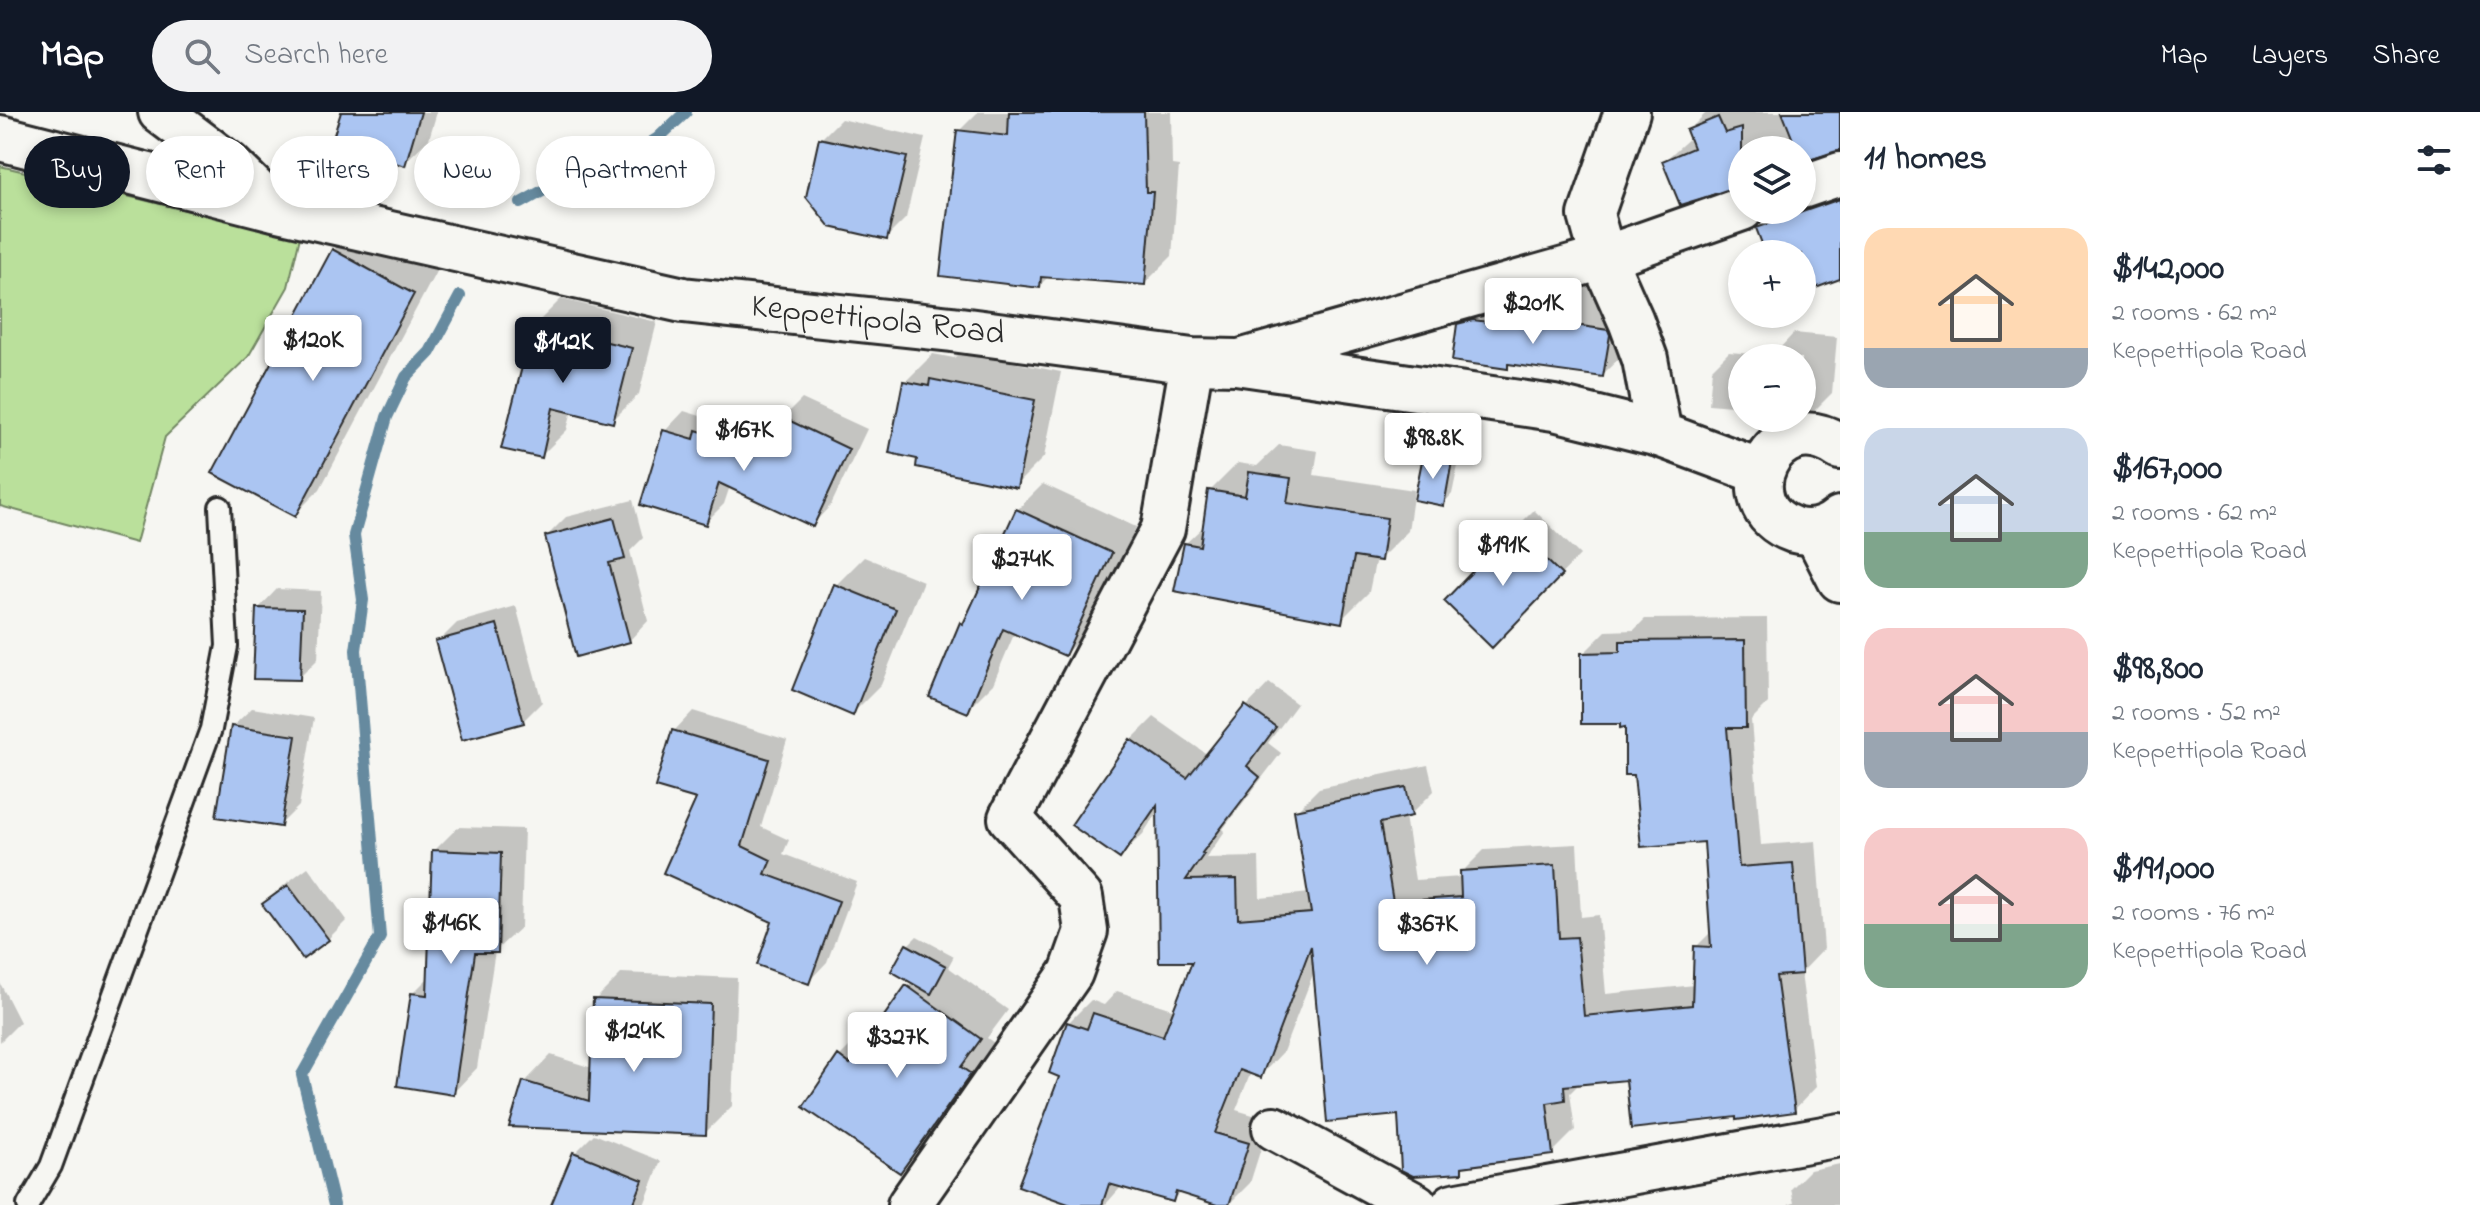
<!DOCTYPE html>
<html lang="en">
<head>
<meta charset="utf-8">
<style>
  :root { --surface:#fff; --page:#f2f2f3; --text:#1f2937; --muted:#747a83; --accent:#111827 }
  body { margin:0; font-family:"Indie Flower",sans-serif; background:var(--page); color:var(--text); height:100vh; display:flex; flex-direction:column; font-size:30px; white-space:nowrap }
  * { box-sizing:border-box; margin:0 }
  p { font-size:26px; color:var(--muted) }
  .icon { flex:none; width:44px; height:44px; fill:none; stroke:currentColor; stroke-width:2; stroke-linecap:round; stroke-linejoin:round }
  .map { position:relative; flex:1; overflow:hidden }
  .drawer { display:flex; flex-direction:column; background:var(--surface); width:640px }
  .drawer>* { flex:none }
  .banner { position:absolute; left:24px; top:24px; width:760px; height:72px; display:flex; gap:16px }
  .fabs { position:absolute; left:1728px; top:24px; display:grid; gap:16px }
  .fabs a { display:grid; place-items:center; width:88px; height:88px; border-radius:50%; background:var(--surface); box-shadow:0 4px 12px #0003; font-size:40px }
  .price { position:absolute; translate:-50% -68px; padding:0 18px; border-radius:8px; background:#fff; color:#222; font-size:26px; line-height:52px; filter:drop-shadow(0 2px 4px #0008) }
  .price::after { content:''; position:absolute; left:50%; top:48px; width:24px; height:18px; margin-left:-12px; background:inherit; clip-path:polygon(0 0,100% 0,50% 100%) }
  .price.on { background:var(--accent); color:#fff }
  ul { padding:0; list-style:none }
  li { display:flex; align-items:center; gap:24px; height:200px; padding:0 24px }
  li span { display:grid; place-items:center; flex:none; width:224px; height:160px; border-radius:24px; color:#555 }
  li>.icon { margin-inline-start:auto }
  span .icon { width:96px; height:96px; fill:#fffc; stroke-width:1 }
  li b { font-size:34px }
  h2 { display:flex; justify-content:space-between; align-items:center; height:96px; padding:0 24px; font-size:34px }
  .pill { padding:0 28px; border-radius:36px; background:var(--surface); box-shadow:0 4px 12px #0003; font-size:28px; line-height:72px }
  .pill.on { background:var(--accent); color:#fff }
  header { display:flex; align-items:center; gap:48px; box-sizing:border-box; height:112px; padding:0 40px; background:var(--accent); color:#fff }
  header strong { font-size:38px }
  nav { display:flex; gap:44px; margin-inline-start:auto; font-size:28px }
  .search { width:560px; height:72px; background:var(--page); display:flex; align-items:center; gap:20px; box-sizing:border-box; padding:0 28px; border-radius:44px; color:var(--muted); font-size:30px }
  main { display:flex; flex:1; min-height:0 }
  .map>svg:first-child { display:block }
</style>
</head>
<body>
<header>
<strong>Map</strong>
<div class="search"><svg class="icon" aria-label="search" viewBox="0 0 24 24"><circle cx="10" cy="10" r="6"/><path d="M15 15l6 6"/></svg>Search here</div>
<nav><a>Map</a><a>Layers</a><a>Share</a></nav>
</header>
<main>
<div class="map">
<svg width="1840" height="1093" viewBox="0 0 1840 1093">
  <rect width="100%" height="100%" fill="#f6f6f2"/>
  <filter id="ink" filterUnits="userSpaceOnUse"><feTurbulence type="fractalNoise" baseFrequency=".0125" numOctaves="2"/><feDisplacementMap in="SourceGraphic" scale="16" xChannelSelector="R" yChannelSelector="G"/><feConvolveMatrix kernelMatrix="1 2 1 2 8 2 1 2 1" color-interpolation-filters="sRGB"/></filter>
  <g filter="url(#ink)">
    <path fill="#bae09b" stroke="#728663" stroke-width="2" d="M0,54L300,125L288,175L248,245L165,325L136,431L0,394Z"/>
    <path fill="#0003" d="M343,0H437L429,27L404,51L357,31Z
      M978,0H1171L1172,53L1179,54L1172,144L1145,171L1049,164L1039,174L959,19Z
      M1707,0H1840V37L1802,48V38H1742V72L1664,49L1691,25L1688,19Z
      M841,7L925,26L906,106L887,125L821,27Z
      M1802,60L1840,74V164L1802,179V142H1768L1758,117L1763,111L1767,98H1802Z
      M360,112L438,156L320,377L295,402L214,360L334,138Z
      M1510,173L1564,181L1572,173L1643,183L1638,228L1602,263L1511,251L1507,254L1459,213L1495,177Z
      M561,187L657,210L639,282L613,308L572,298L567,318L541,344L535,213Z
      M1794,221L1837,225L1832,281L1815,298L1802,299V246H1742V295L1709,292L1712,257L1729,240L1777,244L1778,238Z
      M960,240L1061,260L1044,345L1016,373L919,345L905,270L933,242L954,246Z
      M802,287L867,317L831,393L812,413L730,374L724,392L705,411L665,319L684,299L710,307L717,300L778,318L783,306Z
      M1279,333L1318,339L1314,363L1414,378L1408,419L1380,447L1376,446L1369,480L1341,508L1185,432L1205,413L1210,379L1238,351L1257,354Z
      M1434,335L1461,340L1452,382L1443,392L1425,345Z
      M1043,372L1136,415L1091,516L1065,542L1015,520L993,572L967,598L962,511L968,505L1017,398Z
      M633,388L643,426L630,439L648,509L629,529L547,424L566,405Z
      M1534,398L1580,443L1492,533L1515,417Z
      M864,445L923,469L881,573L853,601L836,473Z
      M277,477L321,479L318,547L299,566L258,497Z
      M516,494L542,590L523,609L438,530L457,511Z
      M1767,506L1768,591L1751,608L1761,733L1816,729L1824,837L1801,861L1816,975L1794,998L1738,1003L1628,965L1580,971L1570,981L1575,1018L1552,1041L1400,1000L1315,857L1283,940L1261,963L1251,960L1236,998L1270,1008L1250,1071L1228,1093L1181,1080L1172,1088L1122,1074L1105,1093H1077L1062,963L1068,911L1091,888L1104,893L1117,879L1175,898L1195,848L1159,697L1143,722L1120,744L1131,628L1154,605L1208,643L1247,594L1269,571L1297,592L1268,631L1281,641L1223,717L1225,719L1206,746L1259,745L1260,786L1310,781L1296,699L1319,676L1428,653L1434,679L1411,702L1405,704L1415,768L1462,765V760L1485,737L1577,732L1581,805L1599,803L1606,882L1695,873L1696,835L1712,819L1706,728L1636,661L1627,613L1583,542L1606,519L1634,518L1645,507Z
      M252,596L314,606L299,694L280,713L232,615Z
      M693,599L787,628L761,715L789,728L783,742L857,770L827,850L808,870L775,809L699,686L674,619Z
      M458,715L524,717L521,815L495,839L477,956L453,981L412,882L429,865L434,739Z
      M308,755L347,808L328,827L265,792L284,773Z
      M917,824L954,844L948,855L1008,898L987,926L997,933L944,1006L916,1034L839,945L867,917L874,922L913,869L908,833Z
      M622,861L737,866L732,994L705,1021L511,1013L525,970L551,943L592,956L595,888Z
      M0,871L20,910L0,930Z
      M594,1022L661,1049L644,1093H553L575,1041Z
      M1840,1052V1093H1788L1794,1091L1791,1077L1810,1058Z"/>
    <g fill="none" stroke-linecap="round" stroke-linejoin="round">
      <path stroke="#668a9f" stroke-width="12" d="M521,91L555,72L608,58L658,26L686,0
        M334,1093L302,963L380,825L356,538L363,488L354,423L387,305L406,265L430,240L460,184"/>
    </g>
    <path fill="#abc5f2" stroke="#2b2b2b" stroke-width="2" d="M341,0H421L405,54L352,38L354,32L333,26Z
      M1009,0H1144L1146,80H1153L1145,173L1041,165L1040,176L940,164L957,18L1008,24Z
      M1782,0H1840V39L1802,50V38H1797Z
      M1718,5L1725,21L1742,16V74L1680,93L1662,49L1693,36L1686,18Z
      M819,26L907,45L887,128L830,115L806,85Z
      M1840,87V167L1802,181V142H1766L1756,116Z
      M332,137L414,182L295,405L212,361Z
      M1535,207L1608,218L1610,223L1603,265L1508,252V257L1452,249L1457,212L1473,208L1533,216Z
      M533,212L632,236L613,311L553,296L542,346L501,337Z
      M930,267L1035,288L1017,376L916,355L917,347L889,341L903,269L929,274Z
      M782,305L849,337L813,415L719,371L706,413L640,393L663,318L694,327L696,318L766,339Z
      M1423,344L1452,349L1444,394L1414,388Z
      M1249,360L1291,366L1287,391L1387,406L1381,449L1354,445L1342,511L1174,479L1184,431L1200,434L1208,378L1245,384Z
      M1016,397L1112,441L1065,544L1003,517L968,601L929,585L960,510L963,512Z
      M614,406L625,447L609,451L630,530L576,545L545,424Z
      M1514,416L1562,463L1492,536L1444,489Z
      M834,472L896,497L853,604L792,578Z
      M256,496L303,497L300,568L253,567Z
      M497,512L524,611L462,628L435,529Z
      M1745,528L1746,616H1727L1739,755L1793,751L1802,862L1776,864L1795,1000L1736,1008V1005L1631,1017L1626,968L1564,974L1565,988L1547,991L1553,1043L1462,1055V1061L1413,1064L1401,1058L1398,1003L1327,1010L1311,834L1261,966L1240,958L1215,1021L1249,1031L1229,1093H1217L1176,1080L1173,1090L1109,1072L1102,1093H1071L1018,1074L1059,965L1049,961L1067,910L1087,917L1093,901L1163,924L1192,850H1159L1157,693L1120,747L1071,713L1130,627L1187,666L1245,593L1276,615L1247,654L1260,665L1202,741L1204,742L1186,768L1237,767L1238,807L1311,801L1294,698L1406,675L1412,704L1380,711L1393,790L1461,785L1460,759L1555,753L1559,826L1577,825L1584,904L1692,893L1694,834L1711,835L1704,730L1641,735L1634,663H1625V615L1620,616V612H1581V541L1620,540V529Z
      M231,614L296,624L281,715L216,705Z
      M672,618L769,647L742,734L771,748L765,762L839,789L809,872L757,853L772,810L663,761L696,687L655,675Z
      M432,738L501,741L498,841H475L454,983L397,974L411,881L427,883Z
      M288,773L329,828L303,847L262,792Z
      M906,832L946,854L931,882L891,859Z
      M906,873L981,927L961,955L971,962L900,1061L803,995L838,943L850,952Z
      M593,887L711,892L706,1023L509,1015L523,969L589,989Z
      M573,1040L643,1068L633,1093H551Z"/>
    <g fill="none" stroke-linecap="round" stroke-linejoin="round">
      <defs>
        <path id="lane" d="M28,1093L51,1054L211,617L227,534L220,395"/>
        <path id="street" d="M160,0L229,52L274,96
          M1802,75L1840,62
          M1236,250L1603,146L1742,97
          M1274,1016L1416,1093
          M909,1093L1071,861L1086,819L1081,785L1010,706L1163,417L1192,249
          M1453,1093L1840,1023"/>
        <g id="secondary">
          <path d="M1627,0L1591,103L1603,146L1631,209L1645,247L1659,322"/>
          <path id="s1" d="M0,26L274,96L683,188L952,217L1192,249L1236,250L1554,296L1659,322L1761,360"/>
          <path d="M1840,335C1773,289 1724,394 1794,418C1811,423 1827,418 1840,407"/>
          <path d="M1816,420L1840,467"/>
        </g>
      </defs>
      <use href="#lane" stroke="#2b2b2b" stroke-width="26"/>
      <use href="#street" stroke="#2b2b2b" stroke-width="48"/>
      <use href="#secondary" stroke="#2b2b2b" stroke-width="50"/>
      <use href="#lane" stroke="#f6f6f2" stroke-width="20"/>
      <use href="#street" stroke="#f6f6f2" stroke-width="42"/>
      <use href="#secondary" stroke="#f6f6f2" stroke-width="44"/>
    </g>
  </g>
  <g text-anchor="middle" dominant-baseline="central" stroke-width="6" stroke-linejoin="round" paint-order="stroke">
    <g font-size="34" fill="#2b2b2b" stroke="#f6f6f2">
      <text stroke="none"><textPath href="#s1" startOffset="898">Keppettipola Road</textPath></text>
    </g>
  </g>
</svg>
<div class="fabs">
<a><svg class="icon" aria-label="layers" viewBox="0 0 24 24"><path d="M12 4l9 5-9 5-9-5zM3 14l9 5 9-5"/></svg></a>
<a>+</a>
<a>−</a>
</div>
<b class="price" style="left:1533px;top:234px">$201K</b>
<b class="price" style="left:313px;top:271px">$120K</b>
<b class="price on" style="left:563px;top:273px">$142K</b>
<b class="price" style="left:744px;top:361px">$167K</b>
<b class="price" style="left:1433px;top:369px">$98.8K</b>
<b class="price" style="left:1503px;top:476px">$191K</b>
<b class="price" style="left:1022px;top:490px">$274K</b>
<b class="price" style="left:451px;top:854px">$146K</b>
<b class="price" style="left:1427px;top:855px">$367K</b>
<b class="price" style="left:634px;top:962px">$124K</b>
<b class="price" style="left:897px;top:968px">$327K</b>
<div class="banner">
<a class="pill on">Buy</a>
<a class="pill">Rent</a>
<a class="pill">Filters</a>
<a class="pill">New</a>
<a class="pill">Apartment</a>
</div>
</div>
<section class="drawer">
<h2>11 homes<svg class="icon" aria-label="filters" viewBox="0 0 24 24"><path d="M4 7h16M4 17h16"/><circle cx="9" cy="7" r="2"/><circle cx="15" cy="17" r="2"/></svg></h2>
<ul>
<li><span style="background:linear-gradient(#ffd9b3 75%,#9aa5b1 0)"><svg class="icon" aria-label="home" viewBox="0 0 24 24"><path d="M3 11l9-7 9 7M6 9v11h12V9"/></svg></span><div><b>$142,000</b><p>2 rooms · 62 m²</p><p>Keppettipola Road</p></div></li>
<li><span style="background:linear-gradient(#c9d6e8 65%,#7fa58c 0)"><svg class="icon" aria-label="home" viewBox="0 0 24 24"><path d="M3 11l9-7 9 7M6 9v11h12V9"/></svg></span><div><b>$167,000</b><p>2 rooms · 62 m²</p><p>Keppettipola Road</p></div></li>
<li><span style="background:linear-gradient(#f6c9c9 65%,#9aa5b1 0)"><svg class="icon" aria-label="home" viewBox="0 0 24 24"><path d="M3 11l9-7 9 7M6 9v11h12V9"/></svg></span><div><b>$98,800</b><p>2 rooms · 52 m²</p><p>Keppettipola Road</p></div></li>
<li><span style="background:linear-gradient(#f6c9c9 60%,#7fa58c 0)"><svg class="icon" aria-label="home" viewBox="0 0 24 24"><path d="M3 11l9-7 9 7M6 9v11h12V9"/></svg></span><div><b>$191,000</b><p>2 rooms · 76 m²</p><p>Keppettipola Road</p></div></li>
</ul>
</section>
</main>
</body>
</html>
